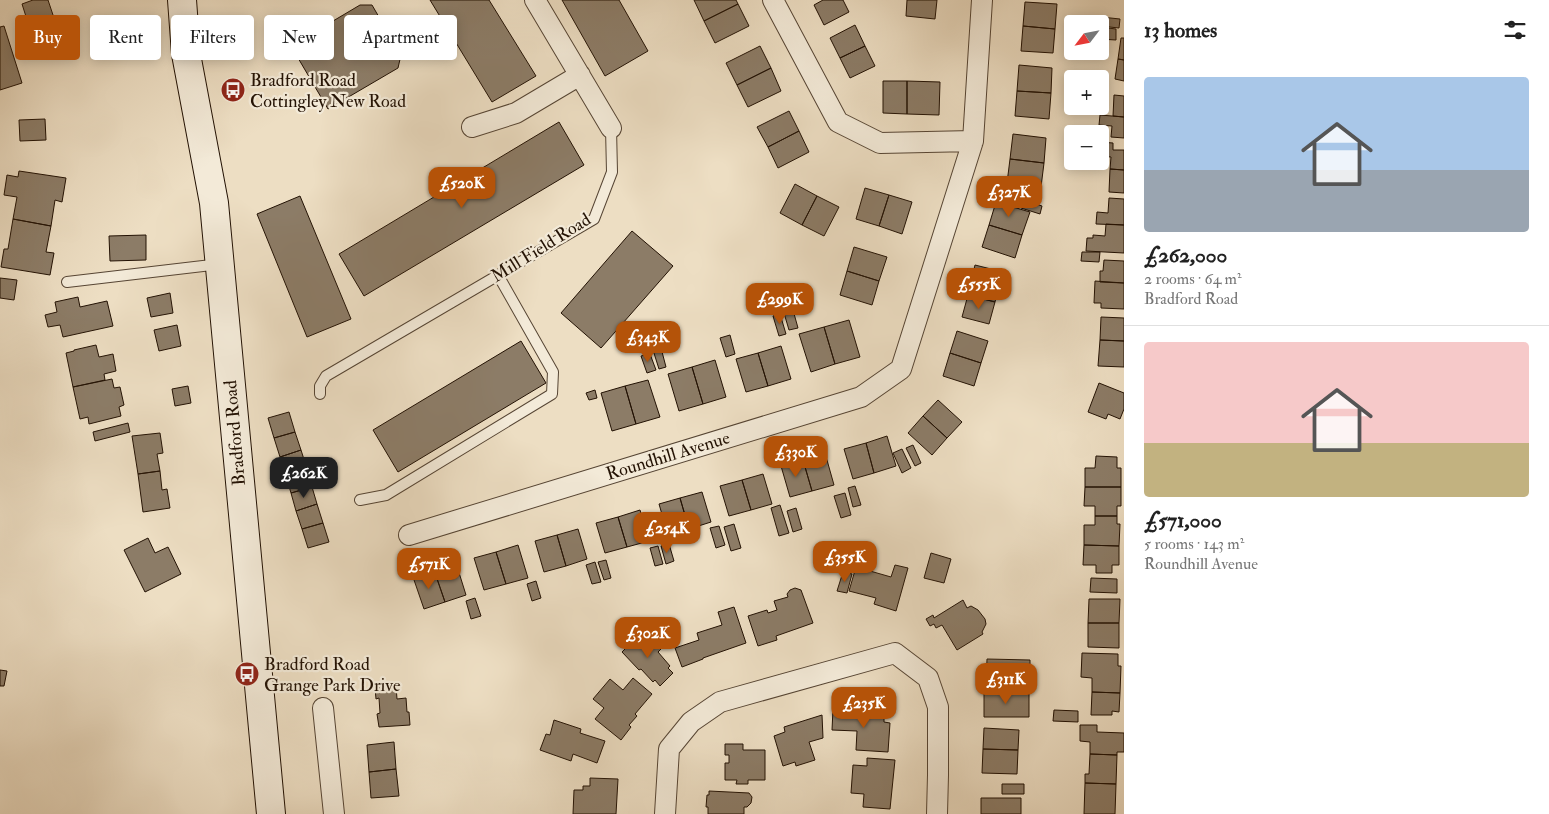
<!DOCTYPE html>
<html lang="en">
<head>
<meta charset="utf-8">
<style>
  :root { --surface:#fff; --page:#f6f6f6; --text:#222; --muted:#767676; --line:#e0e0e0; --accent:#b45309 }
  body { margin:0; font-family:"IM FELL Double Pica",serif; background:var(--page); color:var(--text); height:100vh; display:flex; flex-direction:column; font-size:19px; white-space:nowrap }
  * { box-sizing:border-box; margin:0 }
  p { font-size:16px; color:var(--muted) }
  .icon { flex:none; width:28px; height:28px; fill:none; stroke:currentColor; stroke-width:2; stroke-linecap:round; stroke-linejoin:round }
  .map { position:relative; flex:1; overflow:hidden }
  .side { display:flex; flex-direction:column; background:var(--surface); width:425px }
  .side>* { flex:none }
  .hud { position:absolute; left:15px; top:15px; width:475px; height:45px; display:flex; gap:10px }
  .needle { width:32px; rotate:238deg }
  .tools { position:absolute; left:1064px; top:15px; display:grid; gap:10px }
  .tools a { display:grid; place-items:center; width:45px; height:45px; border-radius:5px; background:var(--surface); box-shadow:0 2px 12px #0003; font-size:25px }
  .price { position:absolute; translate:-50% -42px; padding:0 11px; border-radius:10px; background:var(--accent); color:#fff; font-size:16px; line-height:32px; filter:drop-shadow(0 1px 2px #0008) }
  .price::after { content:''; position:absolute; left:50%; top:30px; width:15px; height:11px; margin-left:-8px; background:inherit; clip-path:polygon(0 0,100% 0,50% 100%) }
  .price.current { background:#222; color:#fff }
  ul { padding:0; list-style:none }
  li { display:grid; align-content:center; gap:10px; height:265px; padding:0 20px }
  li+li { border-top:1px solid var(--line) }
  li span { display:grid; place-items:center; height:155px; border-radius:5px; color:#555 }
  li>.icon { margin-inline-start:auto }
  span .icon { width:90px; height:90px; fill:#fffc; stroke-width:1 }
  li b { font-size:21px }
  h2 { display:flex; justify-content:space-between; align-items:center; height:60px; padding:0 20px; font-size:21px }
  .chip { padding:0 18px; border-radius:5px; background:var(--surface); box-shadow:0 2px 12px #0003; font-size:18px; line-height:45px }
  .chip.current { background:var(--accent); color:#fff }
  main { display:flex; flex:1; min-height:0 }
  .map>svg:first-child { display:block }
</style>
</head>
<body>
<main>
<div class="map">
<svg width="1124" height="814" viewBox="0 0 1124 814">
  <rect width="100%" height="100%" fill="#eddec3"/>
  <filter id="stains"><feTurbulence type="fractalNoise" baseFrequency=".004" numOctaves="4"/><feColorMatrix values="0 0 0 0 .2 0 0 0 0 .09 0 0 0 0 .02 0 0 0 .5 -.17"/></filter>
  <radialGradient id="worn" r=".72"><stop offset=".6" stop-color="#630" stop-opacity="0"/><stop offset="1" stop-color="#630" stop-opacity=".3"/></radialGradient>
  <path fill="#8c7c67" stroke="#231204" d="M33,0H48L54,18L29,26L22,4Z
    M430,0H489L536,76L492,102Z
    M562,0H619L648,51L605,76Z
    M694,0H736L738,4L704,21Z
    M823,0H843L849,12L824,25L814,5Z
    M907,0H937L935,19L906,16Z
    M1025,2L1057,4L1055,29L1023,26Z
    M738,4L749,26L715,43L704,21Z
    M360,5H372L401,55L398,68L328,109L291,46Z
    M1101,17L1120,19L1119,28L1100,26Z
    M855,25L865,46L840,58L830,38Z
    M4,26L22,83L0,90V27Z
    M1023,26L1055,29L1053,53L1021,51Z
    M1100,27L1116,29V40L1100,39Z
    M1121,38H1124V60L1118,59Z
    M760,46L771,68L737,85L726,63Z
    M865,46L875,66L850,78L840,58Z
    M1118,59L1124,60V81L1115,79Z
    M1019,65L1052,68L1051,93L1017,91Z
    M771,68L781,91L748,107L737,85Z
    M883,81H907V114L883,113Z
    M907,81L940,82L939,115L907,114Z
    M1017,91L1051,93L1049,119L1015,116Z
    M1114,95L1124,96V117L1113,116Z
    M789,111L799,131L768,147L757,127Z
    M1100,115L1124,117V138L1111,137L1112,126L1099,125Z
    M45,119L46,140L20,141L19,120Z
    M559,122L584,165L364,296L339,254Z
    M799,131L809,152L778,168L768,147Z
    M1013,134L1046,138L1044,163L1010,159Z
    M1100,142L1113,143V150H1124V170L1110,169L1111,157L1100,156Z
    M1010,159L1044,163L1041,187L1007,183Z
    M1110,169L1124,170V193L1109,192Z
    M19,171L66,178L62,202L55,200L51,226L13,219L17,197L4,195L7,175L18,177Z
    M795,184L817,196L802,225L780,213Z
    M865,188L889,195L879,226L856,219Z
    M889,195L912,202L902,234L879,226Z
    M300,196L351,319L307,337L257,214Z
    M817,196L839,207L824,236L802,225Z
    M1109,198L1124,199V225L1096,224L1097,212L1108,213Z
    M1024,200L1042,206L1040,214L1021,208Z
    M996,202L1030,212L1022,235L989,225Z
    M13,219L51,226L46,252L54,253L50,275L1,267L4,249H8Z
    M1106,224L1124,225V253L1086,251L1087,238H1093V235L1105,236Z
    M989,225L1022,235L1015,258L982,247Z
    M632,231L673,266L601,348L561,313Z
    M146,235V260L110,261L109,236Z
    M854,247L887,257L879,281L847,271Z
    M1082,252H1100L1099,262L1081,261Z
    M1104,260L1124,261V283L1100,282V271H1103Z
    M975,265L1003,272L995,302L968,295Z
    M847,271L879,281L872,305L840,295Z
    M0,278L17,280L14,300L0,298Z
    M1095,281L1124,283V309L1101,308V303H1094Z
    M170,293L173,313L151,317L147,298Z
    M968,295L995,302L989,324L962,317Z
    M78,297L80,307L107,301L113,326L63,337L60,325L48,327L45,315L57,312L55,302Z
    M793,310L798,328L789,330L784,313Z
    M780,314L786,334L779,336L773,316Z
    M1101,317L1124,318V341L1100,340Z
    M849,320L860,357L835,364L824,327Z
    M177,325L181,346L159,351L154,330Z
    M824,327L835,364L811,372L799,334Z
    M957,331L988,341L981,363L950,353Z
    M730,335L735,354L726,357L720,338Z
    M644,338L647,349L640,352L636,340Z
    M1100,340L1124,341V367L1098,366Z
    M521,341L546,383L398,472L373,430Z
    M96,345L99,357L113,354L116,371L104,374L105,380L73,387L66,353L74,351V350Z
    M781,346L791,379L768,386L758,353Z
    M661,348L666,367L659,369L653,350Z
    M758,353L768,386L746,392L736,359Z
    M950,353L981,363L974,386L943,376Z
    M650,354L656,370L647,373L641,356Z
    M715,360L726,397L703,404L692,367Z
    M692,367L703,404L679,411L668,374Z
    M112,379L114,388L120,387L124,405L119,407L121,416L89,424L88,417L80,419L73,387Z
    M648,380L660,417L636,424L625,386Z
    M1099,383L1124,393V409L1120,419L1108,414L1106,419L1088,412Z
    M188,386L191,403L175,406L172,389Z
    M625,386L636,424L612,431L601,393Z
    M595,390L597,398L589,400L586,393Z
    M938,400L962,422L947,438L923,416Z
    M289,412L295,432L274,438L268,418Z
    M923,416L947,438L932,455L908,433Z
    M128,423L130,432L95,441L93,432Z
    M295,432L301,450L280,457L274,438Z
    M160,433L163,453L157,454L160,471L138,474L132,436Z
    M887,436L896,466L874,473L866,443Z
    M866,443L874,473L853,479L844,449Z
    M913,445L921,463L915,466L906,448Z
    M902,449L911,468L902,473L893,453Z
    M301,450L307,469L286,476L280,457Z
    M825,453L834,485L812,491L803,460Z
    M1096,456L1117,457V468H1121V487H1085V468H1095Z
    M803,460L812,491L790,497L781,466Z
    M307,469L312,487L291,493L286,476Z
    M160,471L162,490L167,489L170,508L143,512L138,474Z
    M763,474L772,504L751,510L742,480Z
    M742,480L751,510L729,516L720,486Z
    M855,486L861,505L853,507L848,488Z
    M312,487L317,504L296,511L291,493Z
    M1085,487H1121V506H1117V516H1095V506H1084Z
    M702,492L711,522L689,529L680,498Z
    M845,493L851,515L841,518L834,496Z
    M680,498L689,529L668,535L659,504Z
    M317,504L323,523L302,529L296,511Z
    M780,505L789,533L779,536L771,508Z
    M796,508L802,529L793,532L787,511Z
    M640,510L649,541L627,547L618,517Z
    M1095,516H1117V524H1120L1119,546L1084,545V525H1095Z
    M618,517L627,547L605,553L596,523Z
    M323,523L329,542L308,548L302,529Z
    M734,524L741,548L731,551L724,527Z
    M719,526L725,545L716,548L710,528Z
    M578,529L587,559L566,566L557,535Z
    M557,535L566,566L544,572L535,541Z
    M148,538L155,553L168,547L181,574L145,592L124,550Z
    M669,544L674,561L666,564L661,546Z
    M518,545L528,578L506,584L496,552Z
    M1084,545L1119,546V565H1112V573H1096V565H1083Z
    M658,546L663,564L655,566L650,548Z
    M496,552L506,584L484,590L474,558Z
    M931,553L951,559L944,583L924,578Z
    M606,560L611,578L604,580L598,562Z
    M595,562L601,582L592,584L586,565Z
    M456,563L466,595L445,602L434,570Z
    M895,565L908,568L896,611L874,604L876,598L849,591L856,567L891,577Z
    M434,570L445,602L424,609L413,577Z
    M843,572L852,574L847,593L837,591Z
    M1091,578L1117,579V593L1090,592Z
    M536,581L541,598L532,601L527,584Z
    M795,588L801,590L813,623L776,636L777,640L758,646L748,616L767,610L768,613L777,610L774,601L788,597L787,594L790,590Z
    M475,598L481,616L471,619L466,601Z
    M1089,599H1120L1119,623H1088Z
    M963,600L967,608L971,606L978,610L985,619L986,624L982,632L983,634L957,650L942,625L936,628L934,624L930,626L926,619L933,615L934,618Z
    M734,607L746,643L703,658V659L682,667L675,648L699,640L697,633L722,625L718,612Z
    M1088,623H1119V648L1088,647Z
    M640,634L646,640L649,636L661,649L658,652L670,666L668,668L673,673L660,686L655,680L653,682L641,669L639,670L622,652Z
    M1082,653L1118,654V666H1121L1120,693L1092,692V678L1081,677Z
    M987,659L1030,660V687L986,686Z
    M0,670L7,671L4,686H0Z
    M633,678L652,694L635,714L637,716L629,725L631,727L621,740L595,719L604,708L593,699L610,679L623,690Z
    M396,686L397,699L406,698L407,712H409L410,725L379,727L377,714L380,713L379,698L376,699L375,688Z
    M1092,692L1120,693L1119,712L1112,711V715H1091Z
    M984,693L1029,694V717H984Z
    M833,709L884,713V722L890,723L888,752L856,750L857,731L832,730Z
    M1054,710L1078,711V722L1053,721Z
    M822,715L823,738L809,742L815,760L796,766L795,762L783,766L774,736L785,732L784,727Z
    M554,720L581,729L580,733L605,741L597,763L573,754L571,761L540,750L546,734L550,735Z
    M1080,725H1097V732L1124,733V752H1117V755L1090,754V742L1080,741Z
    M984,728L1019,730L1018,750L983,749Z
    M394,742L396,769L369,772L367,745Z
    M725,744H743V750H765V780H748V784H736L737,780H725V763H729V755H725Z
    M983,749L1018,750L1017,774L982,773Z
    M1090,754L1117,755L1116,784L1085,783V774H1089Z
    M867,758L895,760L890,809L863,807L864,794L851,793L853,765L867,766Z
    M396,769L399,796L371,798L369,772Z
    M590,778L618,779L616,814H573L574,790H583V786H590Z
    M1085,783L1116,784L1115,814H1084Z
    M1002,784H1024V794H1002Z
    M709,791L749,793L752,797L751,803L747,807H744V814H708V807H706L707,795H709Z
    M981,798H1021V814H981Z"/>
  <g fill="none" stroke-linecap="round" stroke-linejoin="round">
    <defs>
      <path id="lane" d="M67,282L220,264
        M320,394V386L326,376L594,219L612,172L611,128
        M360,500L386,495L552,394L553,372L498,275"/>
      <path id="street" d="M535,0L611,128
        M773,0L838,122L880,143L973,141
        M472,127L516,113L580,75
        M409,535L861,397L901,369L973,141L982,0
        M323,708L334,814
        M665,814L669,749L691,722L720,702L895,653L928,678L938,707V775L937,814"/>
      <path id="secondary" d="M182,0L186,54L214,203L271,814"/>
    </defs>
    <use href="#lane" stroke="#564534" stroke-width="12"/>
    <use href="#street" stroke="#564534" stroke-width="22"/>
    <use href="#secondary" stroke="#231204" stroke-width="30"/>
    <use href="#lane" stroke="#f3ead8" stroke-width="10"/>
    <use href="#street" stroke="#f3ead8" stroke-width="20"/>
    <use href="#secondary" stroke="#f3ead8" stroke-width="28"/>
  </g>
  <defs>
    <symbol id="bus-disc" viewBox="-11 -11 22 22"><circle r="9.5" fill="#8f2418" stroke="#f3ead8"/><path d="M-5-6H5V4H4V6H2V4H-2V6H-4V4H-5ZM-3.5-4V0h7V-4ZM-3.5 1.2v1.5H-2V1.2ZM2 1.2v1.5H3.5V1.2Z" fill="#fff"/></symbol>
  </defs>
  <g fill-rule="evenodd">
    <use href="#bus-disc" x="219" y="76" width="28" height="28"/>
    <use href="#bus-disc" x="233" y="660" width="28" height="28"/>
  </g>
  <g text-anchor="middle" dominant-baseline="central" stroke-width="4.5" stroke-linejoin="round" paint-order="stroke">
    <g font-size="18" fill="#231204" stroke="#f3ead8" text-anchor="start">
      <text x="250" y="80">Bradford Road<tspan x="250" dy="21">Cottingley New Road</tspan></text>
      <text x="264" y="664">Bradford Road<tspan x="264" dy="21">Grange Park Drive</tspan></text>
    </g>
    <g font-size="18" fill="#231204" stroke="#f3ead8">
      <text transform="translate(541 248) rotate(-32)">Mill Field Road</text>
      <text transform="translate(235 433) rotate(-95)">Bradford Road</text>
      <text transform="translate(668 456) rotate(-17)">Roundhill Avenue</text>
    </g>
  </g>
  <rect width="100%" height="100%" filter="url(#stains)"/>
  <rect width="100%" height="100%" fill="url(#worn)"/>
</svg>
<div class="tools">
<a><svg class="needle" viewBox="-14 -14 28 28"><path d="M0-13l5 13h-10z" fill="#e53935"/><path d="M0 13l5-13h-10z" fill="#767676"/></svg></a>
<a>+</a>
<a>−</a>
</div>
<b class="price" style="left:462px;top:209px">£520K</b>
<b class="price" style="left:1009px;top:218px">£327K</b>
<b class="price" style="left:979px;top:310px">£555K</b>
<b class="price" style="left:780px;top:325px">£299K</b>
<b class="price" style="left:648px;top:363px">£343K</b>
<b class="price" style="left:796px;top:478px">£330K</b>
<b class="price current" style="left:304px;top:499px">£262K</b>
<b class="price" style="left:667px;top:554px">£254K</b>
<b class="price" style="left:845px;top:583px">£355K</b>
<b class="price" style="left:429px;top:590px">£571K</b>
<b class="price" style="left:648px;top:659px">£302K</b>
<b class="price" style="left:1006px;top:705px">£311K</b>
<b class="price" style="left:864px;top:729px">£235K</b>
<div class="hud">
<a class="chip current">Buy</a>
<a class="chip">Rent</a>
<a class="chip">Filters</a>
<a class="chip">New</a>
<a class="chip">Apartment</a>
</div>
</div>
<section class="side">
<h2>13 homes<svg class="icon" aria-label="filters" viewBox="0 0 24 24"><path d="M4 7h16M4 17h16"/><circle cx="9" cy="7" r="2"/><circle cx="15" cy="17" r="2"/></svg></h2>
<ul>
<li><span style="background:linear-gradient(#a9c7e8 60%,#9aa5b1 0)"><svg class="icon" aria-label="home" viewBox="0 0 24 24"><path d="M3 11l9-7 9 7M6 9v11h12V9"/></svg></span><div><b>£262,000</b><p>2 rooms · 64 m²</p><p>Bradford Road</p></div></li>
<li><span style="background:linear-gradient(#f6c9c9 65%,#c2b280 0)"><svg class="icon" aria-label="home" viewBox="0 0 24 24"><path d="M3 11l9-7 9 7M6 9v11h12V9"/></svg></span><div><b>£571,000</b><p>5 rooms · 143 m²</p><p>Roundhill Avenue</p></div></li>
</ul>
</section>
</main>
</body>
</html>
